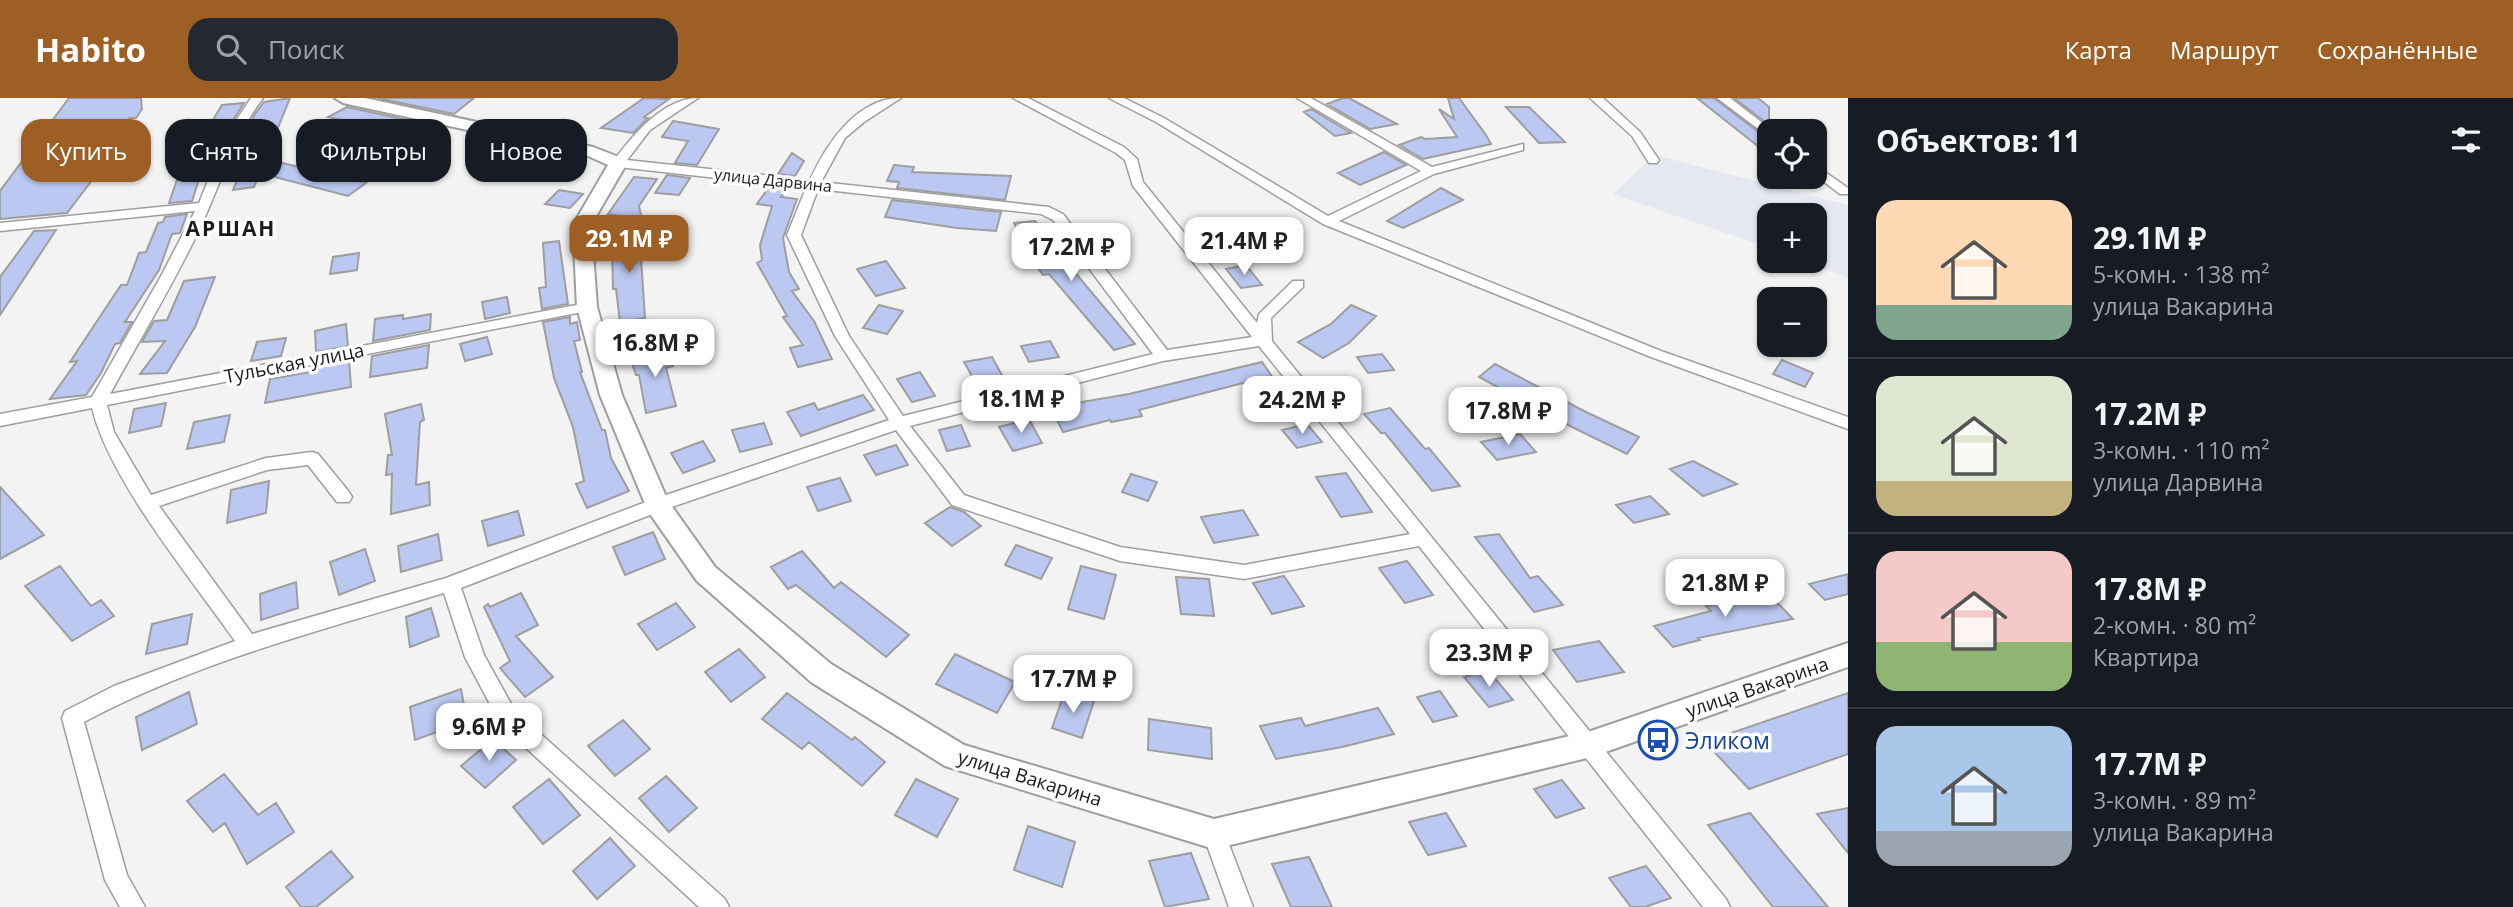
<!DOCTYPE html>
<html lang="ru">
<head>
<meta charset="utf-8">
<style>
  :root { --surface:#171b24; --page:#242831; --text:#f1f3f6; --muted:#9ea1a6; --line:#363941; --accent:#9e5f25 }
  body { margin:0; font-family:"Open Sans",sans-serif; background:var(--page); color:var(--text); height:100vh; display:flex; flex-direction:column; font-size:26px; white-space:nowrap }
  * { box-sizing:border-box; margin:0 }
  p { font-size:23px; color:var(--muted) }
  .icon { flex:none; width:38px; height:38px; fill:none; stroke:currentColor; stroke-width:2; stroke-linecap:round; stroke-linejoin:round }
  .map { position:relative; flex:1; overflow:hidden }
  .sheet { display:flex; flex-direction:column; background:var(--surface); width:665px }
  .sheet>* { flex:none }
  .guide { position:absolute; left:21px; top:21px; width:665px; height:63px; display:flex; gap:14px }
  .fabs { position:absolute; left:1757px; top:21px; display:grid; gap:14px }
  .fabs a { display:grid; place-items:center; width:70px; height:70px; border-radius:14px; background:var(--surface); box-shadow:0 2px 5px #0004; font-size:35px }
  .price { position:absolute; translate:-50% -60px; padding:0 16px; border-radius:14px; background:#fff; color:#222; font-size:23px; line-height:46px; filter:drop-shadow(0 2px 4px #0008) }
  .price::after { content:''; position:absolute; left:50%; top:42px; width:21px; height:16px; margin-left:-10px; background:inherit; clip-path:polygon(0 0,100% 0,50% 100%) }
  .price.current { background:var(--accent); color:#fff }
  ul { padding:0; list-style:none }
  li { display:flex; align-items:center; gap:21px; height:175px; padding:0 28px }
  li+li { border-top:2px solid var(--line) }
  li span { display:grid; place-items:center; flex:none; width:196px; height:140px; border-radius:21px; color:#555 }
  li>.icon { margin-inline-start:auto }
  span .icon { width:84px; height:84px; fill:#fffc; stroke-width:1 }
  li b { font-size:30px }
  h2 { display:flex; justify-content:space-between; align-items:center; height:84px; padding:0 28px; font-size:30px }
  .tag { padding:0 24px; border-radius:21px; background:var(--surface); box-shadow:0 2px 5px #0004; font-size:24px; line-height:63px }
  .tag.current { background:var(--accent); color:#fff }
  header { display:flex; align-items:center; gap:42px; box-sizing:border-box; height:98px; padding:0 35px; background:var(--accent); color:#fff }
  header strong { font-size:33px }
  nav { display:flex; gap:38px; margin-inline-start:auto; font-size:24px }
  .search { width:490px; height:63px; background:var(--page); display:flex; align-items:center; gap:18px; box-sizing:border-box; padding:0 24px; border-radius:21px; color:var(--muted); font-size:26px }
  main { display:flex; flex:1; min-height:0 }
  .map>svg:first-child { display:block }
</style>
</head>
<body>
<header>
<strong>Habito</strong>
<div class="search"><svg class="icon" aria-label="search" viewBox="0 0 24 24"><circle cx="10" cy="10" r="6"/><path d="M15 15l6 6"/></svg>Поиск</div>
<nav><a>Карта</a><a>Маршрут</a><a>Сохранённые</a></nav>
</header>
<main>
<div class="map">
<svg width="1848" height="809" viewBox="0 0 1848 809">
  <rect width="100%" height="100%" fill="#f3f3f4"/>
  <path fill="#e5e8f0" d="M1655,57L1848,107V180L1803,163H1815V117H1769V150L1613,96Z"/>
  <path fill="#bbc8f1" stroke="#9e9e9f" stroke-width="2" d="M69,0H141L142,11L136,20H130L100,56H112L67,115L0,121V93Z
    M290,0L254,89L233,92L243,68H229L255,16L264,4Z
    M377,0H474L454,16Z
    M644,0L669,1L644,19L648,20L633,35L601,30Z
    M1343,0H1349L1397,26L1370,31L1327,6Z
    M1448,0H1459L1486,37L1491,46L1423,61L1399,47L1421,39L1425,41L1457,39L1439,11L1454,21Z
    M1697,0H1714L1769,42V57Z
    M1734,0H1758L1769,9V27Z
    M244,5L225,35L211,68L203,69L192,103L169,105L179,76L208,42L200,43L222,7Z
    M347,9L439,29L427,39L328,19Z
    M1506,9H1529L1565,44L1539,45Z
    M1311,11L1351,35L1335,38L1304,14Z
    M673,23L719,31L697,67L675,65L688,43L662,39Z
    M1384,54L1406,67L1360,87L1338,75Z
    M792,55L804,63L795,78L778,76Z
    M274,63L366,85L348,98L271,78Z
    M894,67L914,69L912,74L1011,78L1005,102L897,90L899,84L887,83Z
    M667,77L690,80L679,97L655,95Z
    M634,79L657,81L639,108L642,122L608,116Z
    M769,89L787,90L781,99L797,101L783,140L789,174L799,191L792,193L814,223L832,261L798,269L790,250L803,247L783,219L787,218L757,165L762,162L760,147L772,108L757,106Z
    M1441,90L1463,102L1403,130L1387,123Z
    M559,92L583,96L570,110L545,106Z
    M892,102L1001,114L996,133L957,130L885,119Z
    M187,116L180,135L172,136L159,172L125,224H132L120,245L115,246L101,275L86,297L50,301L77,263L70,264L121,187H127L139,155L146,154L158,125L163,124L165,119Z
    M1035,123L1074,170L1072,171L1135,246L1114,252L1049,176L1043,177L1035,166L1014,125Z
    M639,130L645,220L620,224L616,191H613L612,147L619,146L617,133Z
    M56,132L0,217V179L34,133Z
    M559,143L568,206L542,211L539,190L546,189L543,145Z
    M359,155L357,172L330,176L333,159Z
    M886,163L905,190L876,198L857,171Z
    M1246,167L1262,187L1241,190L1226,171Z
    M215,179L195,229L167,275L140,276L165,243L142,244L154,223L167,222L184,183Z
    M507,199L510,215L485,221L482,204Z
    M879,207L903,213L887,236L863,230Z
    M1351,207L1376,218L1349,245L1323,260L1298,244L1331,226Z
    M431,216L430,232L373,243L375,221L403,217V221Z
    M570,219V226L577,224L580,242L574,243L582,274H580L602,332H605L611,360L629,393L587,410L576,386L584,383L573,329L554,280L543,224Z
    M346,226L348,248L316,254L315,233Z
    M487,239L492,256L465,263L460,246Z
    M286,240L281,258L251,263L257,244Z
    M1050,243L1059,259L1029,264L1021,248Z
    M429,247L427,270L370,279L372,258Z
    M667,250L673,268L666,270L676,308L646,315L639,277H636L630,259Z
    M1382,256L1394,272L1368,275L1357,259Z
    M992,259L1003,279L976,285L964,264Z
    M349,262L351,289L265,305L270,281L317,273V269Z
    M1782,262L1813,275L1805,289L1773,276Z
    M1262,264L1275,283L1249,287L1247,284L1139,312L1142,318L1111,324L1110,322L1063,334L1050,308L1074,302L1076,305L1129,296Z
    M1495,266L1584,313L1639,339L1627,356L1572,329L1479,279Z
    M920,274L935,298L912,304L897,281Z
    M863,297L874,312L801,338L787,314L814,305L818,312Z
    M166,305L161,328L129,335L134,311Z
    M421,306L424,322L420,324L416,387L429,384L430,407L391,416L392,376L386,377L388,357H392L385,316Z
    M1390,310L1425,351L1429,350L1460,388L1432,393L1385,335H1381L1364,316Z
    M230,317L224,344L187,351L194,324Z
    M1029,321L1042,345L1013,353L999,329Z
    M764,325L772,346L740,354L732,332Z
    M1307,326L1322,344L1297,350L1282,332Z
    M961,327L970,348L947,353L939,332Z
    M1520,336L1536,354L1497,362L1481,344Z
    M703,343L715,363L683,375L671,355Z
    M896,347L908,367L876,377L864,357Z
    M1693,363L1737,386L1703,398L1670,371Z
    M1346,375L1372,414L1341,419L1316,379Z
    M1131,376L1157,384L1148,403L1122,394Z
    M840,380L851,403L818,413L807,389Z
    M269,383L266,415L227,425L231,392Z
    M0,389L44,437L0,461Z
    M1650,398L1669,416L1634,425L1616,407Z
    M950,409L964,414L981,428L952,448L925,425Z
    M1243,412L1258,437L1214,445L1201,419Z
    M518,413L524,437L488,448L482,423Z
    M653,434L665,461L625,477L613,449Z
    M438,436L442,462L401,474L398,448Z
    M1499,436L1530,480L1538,478L1563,507L1534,514L1475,439Z
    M1016,447L1052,460L1041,481L1005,467Z
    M365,451L375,483L339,497L330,464Z
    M802,453L834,490L841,484L909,537L886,559L796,487L788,491L771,469Z
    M1407,463L1433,497L1405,505L1379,470Z
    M60,468L91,508L101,502L114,518L72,543L25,488Z
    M1081,468L1116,477L1104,521L1068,511Z
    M1848,476V496L1825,502L1809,486Z
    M1284,478L1304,508L1272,516L1253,485Z
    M1176,479L1209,481L1214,518L1181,516Z
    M296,484L298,510L261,522L260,496Z
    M521,495L538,527L516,538L553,579L525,599L500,570L510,563L484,509L488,506L490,509Z
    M1768,495L1793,521L1698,540L1700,542L1673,549L1654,528L1711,513L1706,508Z
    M676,505L695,529L657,552L638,526Z
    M431,510L439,538L410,549L406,519Z
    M192,516L187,546L146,556L152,526Z
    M1599,543L1624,574L1577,584L1553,552Z
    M739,551L765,579L731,604L705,574Z
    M955,556L1015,584L997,615L936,586Z
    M1488,572L1513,602L1489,609L1464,579Z
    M461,591L467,623L415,642L410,609Z
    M1065,593L1094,603L1082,640L1052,630Z
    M1440,593L1457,618L1433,624L1417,599Z
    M189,594L197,626L142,652L136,619Z
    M787,595L852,642L855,639L885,664L862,688L809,644L802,651L762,621Z
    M1848,595V656L1749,691L1705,644Z
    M1378,610L1394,636L1342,649L1276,661L1260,628L1301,620L1305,628Z
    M1149,621L1211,630L1212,661L1148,652Z
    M623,622L650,651L615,678L588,648Z
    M493,641L516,662L485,690L461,668Z
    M224,676L258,717L276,705L294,734L247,766L225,725L213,734L187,703Z
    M666,678L697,710L669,734L639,700Z
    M549,681L580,717L543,746L513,709Z
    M916,681L958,701L937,739L895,717Z
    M1562,682L1584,710L1556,720L1534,691Z
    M1848,710V755L1817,716Z
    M1446,715L1466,748L1428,757L1409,724Z
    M1750,715L1828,809H1773L1708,727Z
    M1028,728L1075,744L1062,789L1014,772Z
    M610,740L635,768L597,801L573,773Z
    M331,753L353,779L316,809H301L286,789Z
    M1191,755L1209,801L1165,809L1149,763Z
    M1309,759L1332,809H1291L1272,766Z
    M1646,768L1671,800L1645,809H1631L1609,780Z"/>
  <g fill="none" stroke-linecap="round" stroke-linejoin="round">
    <defs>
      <path id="street" d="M251,0H263C233,39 221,86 200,130C173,187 140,241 110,296L587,205L594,209L587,213L107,307L114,334L151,397L266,360L312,354L318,356L349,394L352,399L349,404H337L308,367L267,372L159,408L252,536L446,480L651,402L889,322L835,238L787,137L806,90L618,69L612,65C631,39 663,0 698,0L650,32L627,62L810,82C826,47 856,0 901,0L864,24L845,40L821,84L1049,109L1063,116L1167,252L1252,239L1133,88L1125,62L1116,55L1013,0H1028L1124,49L1137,61L1143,84L1257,225L1259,216L1293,183H1303V189L1271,220L1272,243L1726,801L1730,809H1703L1419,448L1244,481L1120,463L952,407L896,332L663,412L461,490L484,557L515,613L725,801L729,809H699L501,627L465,559L444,495C322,532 196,564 84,624L127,777L145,809H120L105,782L62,620L65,613L114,588L235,543C190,479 110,383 92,310L0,328V316L92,299L160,180L195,113L0,133V125L199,105L227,36ZM818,91L1041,116L1053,122L1153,256L903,318L849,238L801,137ZM1259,248L1410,436L1244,467L1120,449L964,397L910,328L1163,263Z
        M1109,0H1124L1164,20L1328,118L1421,73L1297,0H1311L1432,69L1523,46V52L1434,76L1339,123L1661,253L1848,319V331L1651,259L1323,126L1156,24Z
        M1590,0H1603L1640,34L1659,62L1657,65H1649L1632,38Z
        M1717,0H1730L1773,33H1769V39Z
        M1815,67L1848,90V96H1840L1815,77Z
        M1214,725L1222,728L1253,809H1229L1203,736L1206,728Z"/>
      <path id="secondary" d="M335,0H365L593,49L624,61L627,65L591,127L597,209L622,297L668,403L715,469L831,566L964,647L1214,721L1591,633L1848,545V569L1591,659L1214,751L945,668L811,584L697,483L648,413L600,297L577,209L573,127L608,67L588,58L343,5Z"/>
    </defs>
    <use href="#street" stroke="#9e9e9f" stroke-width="3"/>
    <use href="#secondary" stroke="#9e9e9f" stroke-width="4"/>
    <use href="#street" fill="#fff" fill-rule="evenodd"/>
    <use href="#secondary" fill="#fff" fill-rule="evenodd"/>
  </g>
  <defs>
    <symbol id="bus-ring" viewBox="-11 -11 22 22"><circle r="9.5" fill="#fff" stroke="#1a4fb4" stroke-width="1.5"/><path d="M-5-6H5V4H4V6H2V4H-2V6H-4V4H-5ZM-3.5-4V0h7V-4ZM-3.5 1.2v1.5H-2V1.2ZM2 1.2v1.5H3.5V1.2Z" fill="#1a4fb4"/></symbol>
  </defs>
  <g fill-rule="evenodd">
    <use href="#bus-ring" x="1636" y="620" width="44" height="44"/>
  </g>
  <g text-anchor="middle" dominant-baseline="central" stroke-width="7" stroke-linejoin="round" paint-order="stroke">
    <g font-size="16" fill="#1b1b1c" stroke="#fff">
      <text transform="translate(773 82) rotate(6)">улица Дарвина</text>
    </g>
    <g font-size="19" fill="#1b1b1c" stroke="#fff">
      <text transform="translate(294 265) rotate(-11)">Тульская улица</text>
      <text transform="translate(1757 589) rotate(-19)">улица Вакарина</text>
      <text transform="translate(1030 680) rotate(17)">улица Вакарина</text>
    </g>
    <g font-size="21" font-weight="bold" letter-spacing="2" fill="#1b1b1c" stroke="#fff">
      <text x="231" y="130">АРШАН</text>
    </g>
    <g font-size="23" fill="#164399" stroke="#fff" text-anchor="start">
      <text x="1685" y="642">Эликом</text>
    </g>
  </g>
</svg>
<div class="fabs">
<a><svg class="icon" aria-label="locate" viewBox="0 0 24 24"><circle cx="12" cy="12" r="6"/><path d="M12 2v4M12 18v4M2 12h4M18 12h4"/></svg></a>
<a>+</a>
<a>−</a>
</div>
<b class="price current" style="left:629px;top:177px">29.1M ₽</b>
<b class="price" style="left:1244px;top:179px">21.4M ₽</b>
<b class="price" style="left:1071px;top:185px">17.2M ₽</b>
<b class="price" style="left:655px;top:281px">16.8M ₽</b>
<b class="price" style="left:1021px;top:337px">18.1M ₽</b>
<b class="price" style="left:1302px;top:338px">24.2M ₽</b>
<b class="price" style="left:1508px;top:349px">17.8M ₽</b>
<b class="price" style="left:1725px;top:521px">21.8M ₽</b>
<b class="price" style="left:1489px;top:591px">23.3M ₽</b>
<b class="price" style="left:1073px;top:617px">17.7M ₽</b>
<b class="price" style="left:489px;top:665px">9.6M ₽</b>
<div class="guide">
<a class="tag current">Купить</a>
<a class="tag">Снять</a>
<a class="tag">Фильтры</a>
<a class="tag">Новое</a>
</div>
</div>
<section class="sheet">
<h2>Объектов: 11<svg class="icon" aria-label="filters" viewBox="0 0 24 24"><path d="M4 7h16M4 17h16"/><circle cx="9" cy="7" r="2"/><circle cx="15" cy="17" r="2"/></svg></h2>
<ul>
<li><span style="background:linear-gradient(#ffd9b3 75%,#7fa58c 0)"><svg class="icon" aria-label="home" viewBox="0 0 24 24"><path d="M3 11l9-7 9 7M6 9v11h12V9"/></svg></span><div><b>29.1M ₽</b><p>5-комн. · 138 m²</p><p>улица Вакарина</p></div></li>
<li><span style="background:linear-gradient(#dfe7d0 75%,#c2b280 0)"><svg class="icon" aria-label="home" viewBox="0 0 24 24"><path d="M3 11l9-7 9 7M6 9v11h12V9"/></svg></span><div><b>17.2M ₽</b><p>3-комн. · 110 m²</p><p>улица Дарвина</p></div></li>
<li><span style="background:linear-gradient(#f6c9c9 65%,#8fb573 0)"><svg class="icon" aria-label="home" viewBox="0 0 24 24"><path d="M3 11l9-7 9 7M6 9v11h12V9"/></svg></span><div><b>17.8M ₽</b><p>2-комн. · 80 m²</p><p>Квартира</p></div></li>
<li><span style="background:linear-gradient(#a9c7e8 75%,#9aa5b1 0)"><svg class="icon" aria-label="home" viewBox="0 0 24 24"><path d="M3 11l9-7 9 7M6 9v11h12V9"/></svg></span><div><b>17.7M ₽</b><p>3-комн. · 89 m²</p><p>улица Вакарина</p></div></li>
</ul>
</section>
</main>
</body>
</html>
